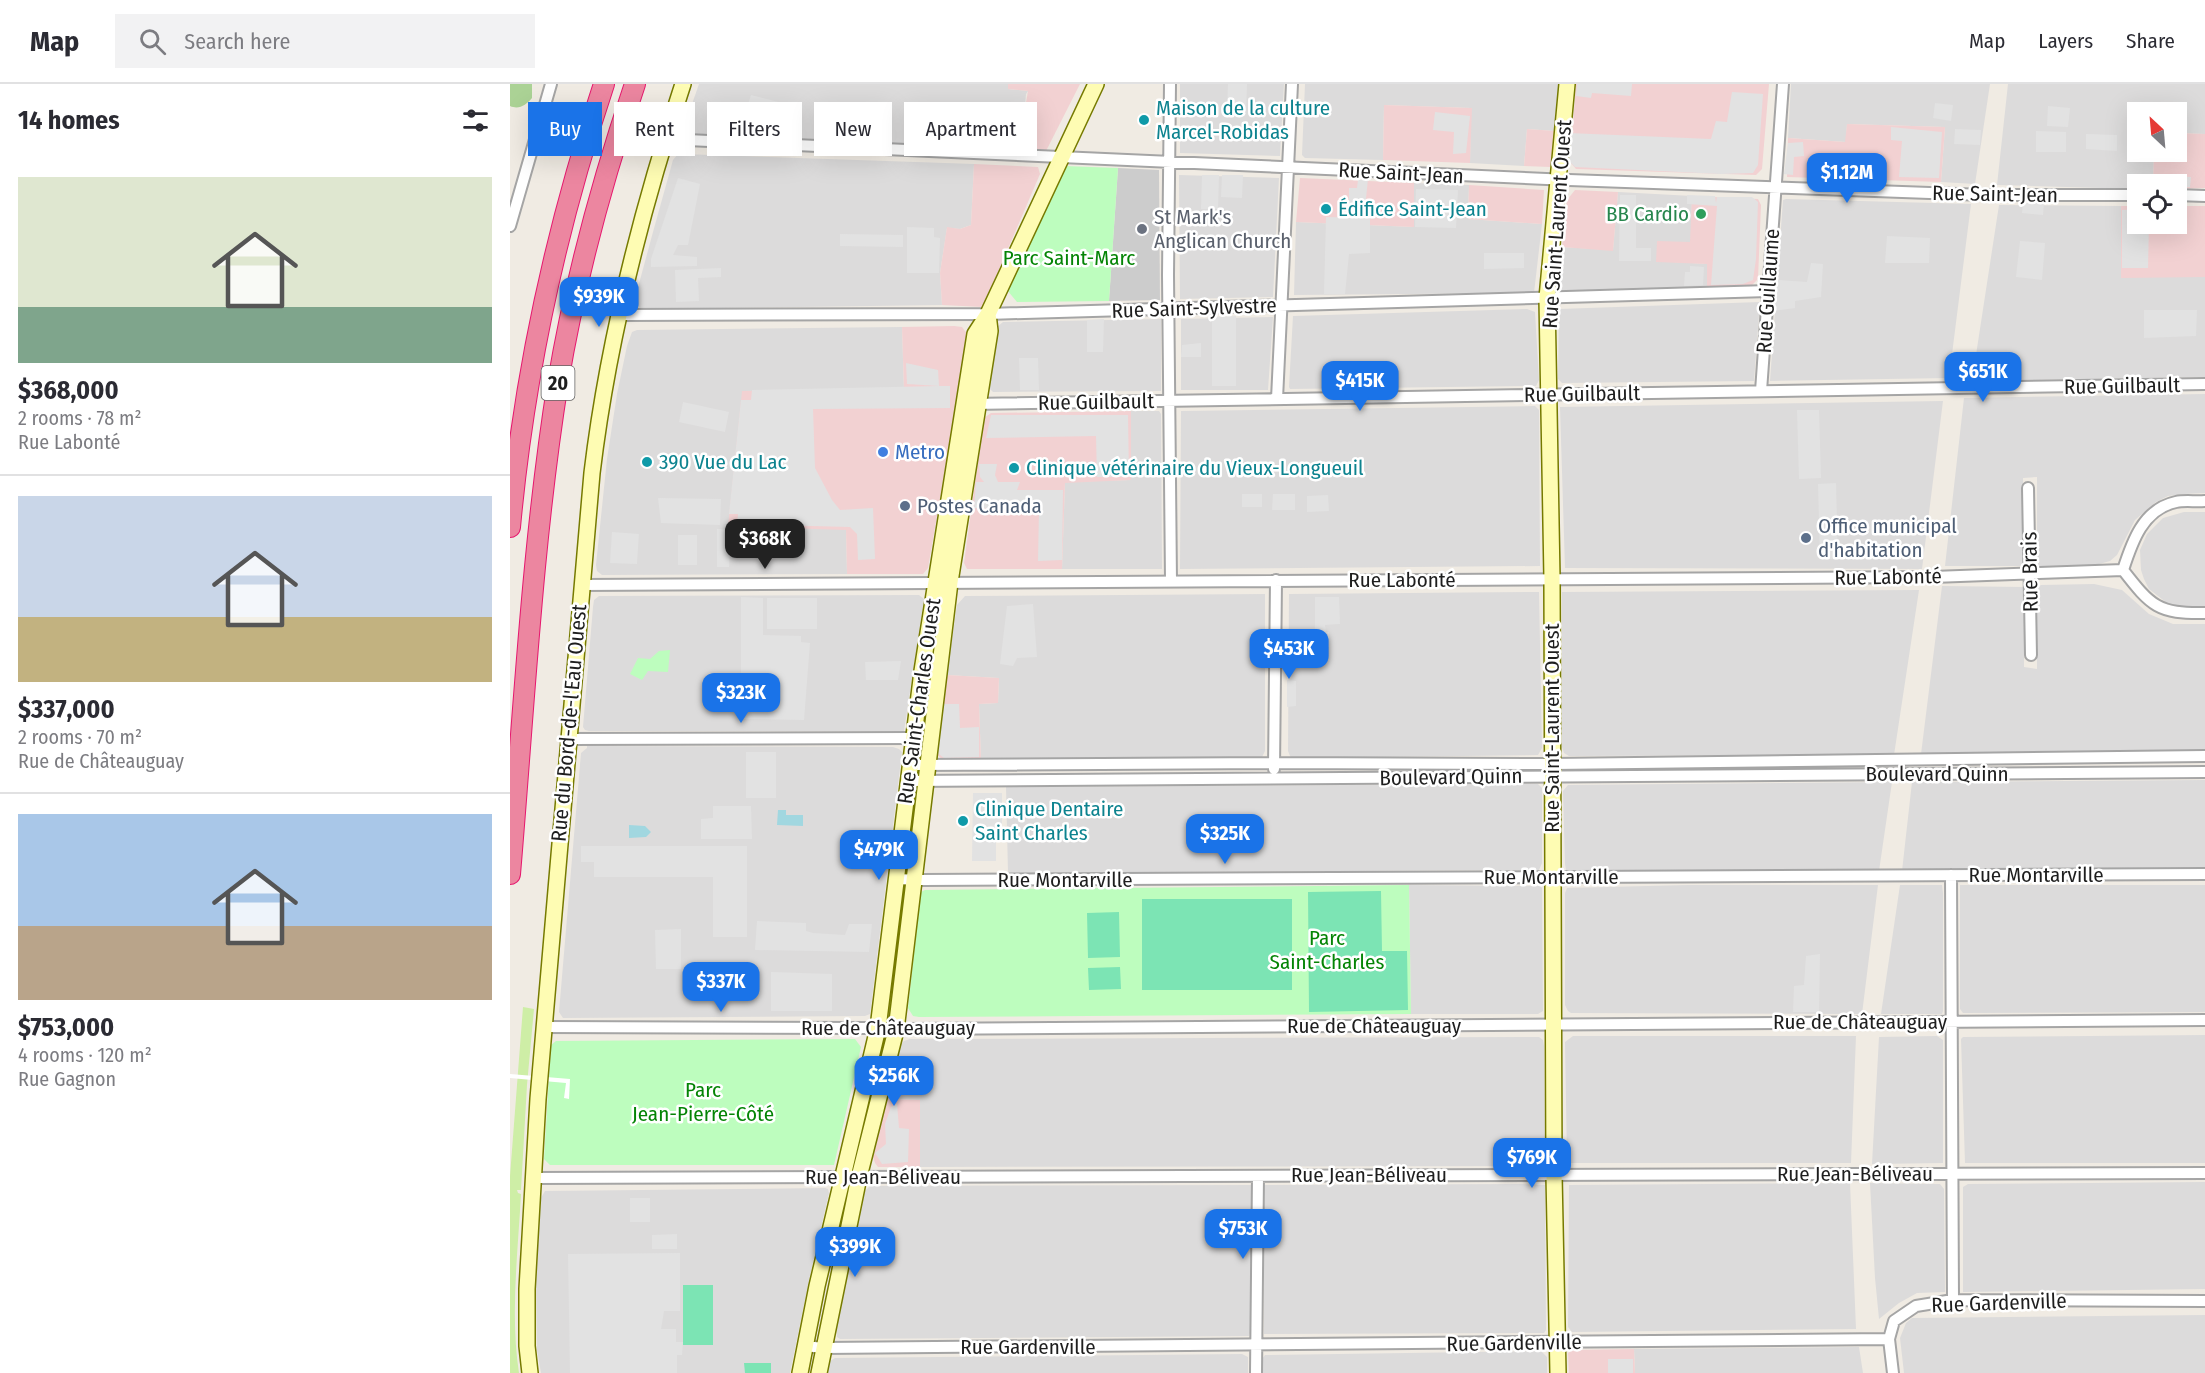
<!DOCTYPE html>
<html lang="en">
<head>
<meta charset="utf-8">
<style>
  :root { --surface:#fff; --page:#f2f2f3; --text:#2b2b33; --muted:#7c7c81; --line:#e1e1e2; --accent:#1a73e8 }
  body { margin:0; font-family:"Fira Sans Condensed",sans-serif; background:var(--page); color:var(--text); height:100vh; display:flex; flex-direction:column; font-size:22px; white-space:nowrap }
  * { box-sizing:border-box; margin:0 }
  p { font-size:20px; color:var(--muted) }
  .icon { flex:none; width:33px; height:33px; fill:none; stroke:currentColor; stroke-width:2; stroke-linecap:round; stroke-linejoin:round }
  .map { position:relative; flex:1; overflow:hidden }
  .sheet { display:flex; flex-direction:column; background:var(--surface); width:510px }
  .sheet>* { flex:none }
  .top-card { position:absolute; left:18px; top:18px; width:570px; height:54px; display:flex; gap:12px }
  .needle { width:39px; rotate:334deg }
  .buttons { position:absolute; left:1617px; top:18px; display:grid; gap:12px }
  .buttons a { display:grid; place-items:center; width:60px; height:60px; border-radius:0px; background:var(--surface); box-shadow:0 6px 24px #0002; font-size:30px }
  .price { position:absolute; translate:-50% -51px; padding:0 14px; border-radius:12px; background:var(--accent); color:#fff; font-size:20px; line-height:39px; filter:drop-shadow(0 2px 3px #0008) }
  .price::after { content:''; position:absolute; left:50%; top:36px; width:18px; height:14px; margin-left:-9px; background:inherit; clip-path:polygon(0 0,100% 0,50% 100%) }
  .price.current { background:#222; color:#fff }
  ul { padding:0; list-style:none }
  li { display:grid; align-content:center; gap:12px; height:318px; padding:0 18px }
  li+li { border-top:2px solid var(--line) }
  li span { display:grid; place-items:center; height:186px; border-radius:0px; color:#555 }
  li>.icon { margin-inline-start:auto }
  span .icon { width:108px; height:108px; fill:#fffc; stroke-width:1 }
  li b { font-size:26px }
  h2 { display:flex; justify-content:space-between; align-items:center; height:72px; padding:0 18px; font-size:26px }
  .pill { padding:0 21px; border-radius:0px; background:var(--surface); box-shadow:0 6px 24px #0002; font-size:21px; line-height:54px }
  .pill.current { background:var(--accent); color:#fff }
  header { display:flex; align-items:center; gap:36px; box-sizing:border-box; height:84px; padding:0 30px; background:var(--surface); border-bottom:2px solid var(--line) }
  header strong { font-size:28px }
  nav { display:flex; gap:33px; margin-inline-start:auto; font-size:21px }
  .search { width:420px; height:54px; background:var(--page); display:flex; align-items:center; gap:15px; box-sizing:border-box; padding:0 21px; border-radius:0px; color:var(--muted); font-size:22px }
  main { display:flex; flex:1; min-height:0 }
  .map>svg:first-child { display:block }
</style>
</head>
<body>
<header>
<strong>Map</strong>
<div class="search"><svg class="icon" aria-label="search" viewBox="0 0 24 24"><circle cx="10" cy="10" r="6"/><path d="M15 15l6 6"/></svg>Search here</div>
<nav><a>Map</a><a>Layers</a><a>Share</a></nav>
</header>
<main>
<section class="sheet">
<h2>14 homes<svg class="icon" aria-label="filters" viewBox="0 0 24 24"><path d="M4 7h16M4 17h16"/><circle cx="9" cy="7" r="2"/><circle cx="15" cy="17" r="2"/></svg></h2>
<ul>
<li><span style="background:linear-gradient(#dfe7d0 70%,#7fa58c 0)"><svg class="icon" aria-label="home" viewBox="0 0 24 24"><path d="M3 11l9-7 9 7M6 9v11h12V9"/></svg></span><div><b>$368,000</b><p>2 rooms · 78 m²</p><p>Rue Labonté</p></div></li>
<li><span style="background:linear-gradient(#c9d6e8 65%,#c2b280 0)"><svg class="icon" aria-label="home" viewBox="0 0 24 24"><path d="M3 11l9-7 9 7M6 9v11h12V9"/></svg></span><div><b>$337,000</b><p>2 rooms · 70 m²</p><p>Rue de Châteauguay</p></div></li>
<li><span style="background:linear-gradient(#a9c7e8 60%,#b9a48a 0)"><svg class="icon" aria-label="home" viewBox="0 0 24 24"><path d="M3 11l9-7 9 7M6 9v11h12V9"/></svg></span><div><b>$753,000</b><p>4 rooms · 120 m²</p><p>Rue Gagnon</p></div></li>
</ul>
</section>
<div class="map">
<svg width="1695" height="1289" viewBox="0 0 1695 1289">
  <rect width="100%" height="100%" fill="#f0ebe3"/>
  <path fill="#dcdbdb" d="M189,0H498V5L518,7L516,10L511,66L178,51L174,48V43Z
    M670,0H774L770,72L670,69Z
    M795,0H1049L1045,47L1017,45L1014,82L960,79L961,24L874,21L873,76L795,74L792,71Z
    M1281,0H1480L1465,100L1431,98L1435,43L1337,40L1336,58L1278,54Z
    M1498,0H1695V50L1667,49L1666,28H1628V68H1644L1643,100H1628L1627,105L1487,101Z
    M171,70L464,80L461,141L450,145L437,144L430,189L432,221L133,225L129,223L126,218L127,207L143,148L163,76L167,71Z
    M669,91L769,94L763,213L670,215Z
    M904,99L959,101L958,135L1032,140L1024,209L784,211L786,138L904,143Z
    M1108,108L1182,112L1181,159L1146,177L1198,180L1197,204L1052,209L1049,207L1052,163L1103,166Z
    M1276,115L1461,120L1439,294L1260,297L1273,116Z
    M1489,121L1611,122V193H1695V293L1462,297Z
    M1250,218L1244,297L1052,299L1048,295L1049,225Z
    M1017,225L1025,228L1029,296L1026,302L780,305L779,303L783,232Z
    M763,233L758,306H671V235Z
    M651,235V307L483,308L479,304L487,243L493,238Z
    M392,243L394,306L233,307L336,446L337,490L92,491L87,487L86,481L97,375L107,310L117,262L122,248L127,246Z
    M1695,310V409L1674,410L1658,412L1646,418L1625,436L1607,471L1600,477L1582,482H1527V393L1513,394L1514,482H1435L1454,314Z
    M1433,317L1412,485L1055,484L1050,323Z
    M1025,322L1029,326L1030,482L670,485L671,327Z
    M621,327H649L651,330L652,485H552L555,398L621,396Z
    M1674,428H1695V522H1667L1657,519L1639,505L1634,495L1631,486L1630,466L1637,450L1653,434Z
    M1584,500L1612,506L1639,530L1663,540H1695V668L1411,670L1432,502L1514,503V583L1527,585V504L1531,501Z
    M1409,506L1384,671L1059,672L1054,669L1052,663V508Z
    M1029,508L1032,664L1028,671L782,674L780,672L778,667L779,510Z
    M755,510V667L752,673L749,675L471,676L469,620L488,619L489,594L437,591L447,521L455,512Z
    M409,511L414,515L394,647H79L75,646L73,643L83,523L84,516L89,512Z
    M77,662L383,663L389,665L392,668L360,930L355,932L53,934L49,928L71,669L77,664Z
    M1695,696V786L1392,787L1402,698Z
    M1382,698L1369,787H1060L1056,786L1055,780L1053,707L1058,701Z
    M1028,700L1032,704V779L1029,786L498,789L496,703Z
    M899,801L1030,802L1032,804L1033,927L1028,930H901Z
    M1178,801H1368L1352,930L1061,929L1058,927L1055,921V809L1057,804Z
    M1390,801H1432L1433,809V927L1432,930H1371Z
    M1450,801H1695V928L1453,929L1450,925Z
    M1695,951V1079H1455L1451,955L1453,953Z
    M1063,952H1346L1341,1079H1059L1057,1077L1055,958Z
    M1427,952L1433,956V1079L1362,1080L1369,953Z
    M1029,953L1033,956L1034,962L1035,1077L1030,1082L410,1083V1016L377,1015L388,963L394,957L400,955Z
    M1695,1098V1205L1453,1208V1103L1458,1100Z
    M1340,1099L1346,1245L1062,1248L1058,1243L1059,1101Z
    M1360,1099L1427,1100H1430L1434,1105L1435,1208L1407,1209L1389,1219L1369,1235L1365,1194Z
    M1010,1100L1035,1101L1036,1246L1034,1249L754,1250V1101Z
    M745,1101L742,1242L739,1252L330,1255L327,1253L326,1241L354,1108L360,1102Z
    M315,1104L318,1105L319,1109L299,1196L280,1289H31L27,1266L26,1197L31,1114L35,1107Z
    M1695,1231V1289H1394L1390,1254L1396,1239L1402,1234Z
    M1349,1263L1353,1289H1125L1124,1265Z
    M1031,1267L1037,1273V1289H752V1275L755,1271Z
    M732,1270L738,1273V1289H318L320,1277L325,1274Z"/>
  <path fill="#f2d1d2" d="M498,0H570L536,67L511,66V48L518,7L498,5Z
    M1066,0H1259L1252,85L1246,91L1066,85L1060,78Z
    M874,21L962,24L960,79L873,76Z
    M1337,40L1435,43L1431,98L1277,93L1278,54L1335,58Z
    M1017,45L1045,47L1040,83L1014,82Z
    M1667,49L1695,50V104L1667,105L1666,100H1643L1644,68H1666Z
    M464,80L528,83L530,90L473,223L432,221L430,189L437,143L450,145L461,141Z
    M790,94L904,99V143L786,138Z
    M959,101L1034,106L1032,140L958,135Z
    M1065,106L1108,108L1103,167L1052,163L1057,116Z
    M1182,112L1248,115L1251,121L1248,195L1242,201L1197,204V180L1146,178L1147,157L1180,158Z
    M1611,122H1627L1628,140H1666L1667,122H1695V193L1611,194Z
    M444,242L452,243L458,251L418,484L413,490H337L336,446L218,442L232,307L394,306L392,243Z
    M621,327V396L555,399L552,485H457L454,479L474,334L481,329Z
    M437,591L489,594L488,619L469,620L471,676L432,675L426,670Z
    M377,1015L410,1016V1083H368L365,1079L363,1073Z
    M1124,1265L1125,1289H1059L1058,1269L1062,1266Z"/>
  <path fill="#ccc" d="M608,84L649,86L650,216L599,217Z"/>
  <path fill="#ceeea6" d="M13,923L24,925L17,1001L11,1106H7L8,1109L11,1110C8,1168 0,1231 9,1289H0V1092Z"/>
  <path fill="#abd295" d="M0,0H22V14C16,21 9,26 0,22Z"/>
  <path fill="#bdfdbe" d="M554,82L608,84L599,217L507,218L497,206Z
    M160,566L158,588L138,587L132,596L120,590L128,574L140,575L149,567Z
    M899,801L901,930L409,933L403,932L398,924L411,808L415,806Z
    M345,955L351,963L324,1081H40L34,1075L41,961L46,957Z"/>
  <path fill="#7ce4b4" d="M871,807L872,867H897L898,926L799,928L798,808Z
    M632,815H782V906H632Z
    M609,828L610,873L578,874L577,829Z
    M610,883L611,905L579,906L578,884Z
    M173,1201H203V1261H173Z
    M234,1279H261V1289H235Z"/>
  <path fill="#e2e2e2" d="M718,0H737L736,30L717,29Z
    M1067,0H1122L1121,12L1082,9L1081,14L1066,12Z
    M1222,8L1253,10L1248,81L1243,89L1211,90L1065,83L1057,75L1058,49L1201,55L1206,37L1217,38Z
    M241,11L268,18L259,46L232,38Z
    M1425,19L1443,21L1441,37L1423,34Z
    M1538,22L1560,24L1558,43L1537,42Z
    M925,28L960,32L956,69L943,70L944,48L923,46Z
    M1381,43L1432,48L1429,94L1389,93L1392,57L1381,56Z
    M1445,45L1471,46L1470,61L1444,60Z
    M1526,47L1556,48V68H1526Z
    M1576,50L1607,51V67L1576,65Z
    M1293,58L1294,72L1284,73L1283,91L1274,90L1278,59Z
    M692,91H709L708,125H691Z
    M712,91H733L732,114L711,113Z
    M1619,91L1681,93L1680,103H1667L1666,100L1619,101Z
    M168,94L190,100L178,161H168L163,171L187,173V182L141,183V175Z
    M858,95L855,124H839V104H847L848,96Z
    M906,105L948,106L946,144L905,143Z
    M1110,111H1126V164H1141V177H1109Z
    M1177,111L1205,112L1206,119L1207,113H1242L1248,118L1246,175L1243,196L1233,200L1201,201L1207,122L1177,120Z
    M1513,119H1534L1533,131L1512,129Z
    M1627,125L1628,140H1639L1638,184H1612V126Z
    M816,133L860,134V169L839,170L835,210H814Z
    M397,143L424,144V153L430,154L429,189H397Z
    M330,150L393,151V163L330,162Z
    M1377,152L1420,154L1419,179H1375Z
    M1510,157L1535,159L1532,196L1506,193Z
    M974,169H1014V184L974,185Z
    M1301,179L1313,180L1311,213L1285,217V224L1263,227L1267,196L1297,198Z
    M1180,182L1194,183L1193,201L1174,202L1175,188H1180Z
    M211,184V193L188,194L189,217L166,218L165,186Z
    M1634,226H1687L1686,252L1634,254Z
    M726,232V302H702V233Z
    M594,235L593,268H577V236Z
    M691,259V273H671L672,261Z
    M509,274H528L529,306H510Z
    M396,279L428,286L429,302H440V324L303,325L305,384L322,416L330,426L363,424L365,475L348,476L347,450L340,443L227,440L228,430H219L231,316H241L242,306L429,302L397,300Z
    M173,318L219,328L215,348L169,338Z
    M1287,326H1309L1311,394L1289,395Z
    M481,331H618L619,393H587L586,352L476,354Z
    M469,380H487L485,391L488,398H510L507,406H553L552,476L528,477L529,426L464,424L466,398H474L470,393Z
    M1326,399L1328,475H1310L1308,400Z
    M732,410H752V423H732Z
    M763,410H785V426H762Z
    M818,411L819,427L797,428V412Z
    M148,414L211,415L210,441L151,439Z
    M207,445L253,446V462H220L219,483H207Z
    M102,448L129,450L127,480L100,479Z
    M168,451H187V481H168Z
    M231,513L253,514V551L291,552V558L300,559L294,636L231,635Z
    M805,513H829L830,540L815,541L816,548H819V563L805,562Z
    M257,514H307V545H257Z
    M523,520L527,573L507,574L503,582L490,580L497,522Z
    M391,577L388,596H356L355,578Z
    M777,596L786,597V622L777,623Z
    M431,620H449L450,644L469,643V673L434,674L425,667Z
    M236,668H266V714H236Z
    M463,709H492V748H486V777H462Z
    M203,722H241L242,755H191V735L203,734Z
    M71,762H237V853H203V793H84V778H71Z
    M247,837L296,839V847L303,849L335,851L339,840H362L359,868L245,866Z
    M171,845V885H146L145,846Z
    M1310,870L1309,928H1283L1284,902L1294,901L1296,872Z
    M261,888L322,890V927H261Z
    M387,1020L389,1044L399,1045L398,1078L372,1080L365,1069L376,1060L375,1040L381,1023Z
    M120,1114H140V1138H120Z
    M167,1150V1165H142V1151Z
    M170,1169V1227H154L151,1245H166V1258H173L172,1271H167V1289H60L58,1170Z
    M1098,1275H1123V1289H1098Z"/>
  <path fill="#a1d7e0" d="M268,726H276V731H293V742L267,741Z
    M119,741L135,742L141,748L136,753L119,754Z"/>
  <path fill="#fff" d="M0,990L60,995L59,1015L54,1014L56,999L0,994Z"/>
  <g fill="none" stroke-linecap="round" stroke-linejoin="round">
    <defs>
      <path id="street" d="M660,0L658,191L661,497
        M155,55L1059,96L1475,111H1628
        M1666,111L1695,112
        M0,142L41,0
        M109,231L478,230L1258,207
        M1251,307L1273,0
        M767,315L782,0
        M462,320L1695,300
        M1518,404L1521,571
        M1613,486C1622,458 1633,425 1666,418C1675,416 1686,418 1695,417
        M1613,486C1641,522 1648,530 1695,529
        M71,501L1423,493L1613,486
        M58,655L403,654
        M400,681L764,679L1043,680L1695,672
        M764,685L766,496
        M398,697L1695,688
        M1441,791L1443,1216
        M386,795L412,796L1695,790
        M34,943L363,944L394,945L1695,936
        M23,1094L1695,1089
        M294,1262L314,1264L1379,1255
        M746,1289L748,1092
        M1383,1289L1379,1255L1384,1237L1406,1222L1443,1216L1695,1217"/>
      <path id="secondary" d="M20,1289L17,1262V1205L28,1015L82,389C98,256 131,127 173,0
        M290,1289L307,1202L368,944L412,587L465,250L478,230L586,0
        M309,1289L349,1093L386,946L440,498L480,247L478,230
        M1048,1289L1044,1091L1042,495L1037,214L1057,0"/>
      <path id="highway" d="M0,443C14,291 46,144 94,0
        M0,790C14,626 22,461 48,298C65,197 92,97 125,0"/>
    </defs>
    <use href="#street" stroke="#a5a5a5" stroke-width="14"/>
    <use href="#secondary" stroke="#767a00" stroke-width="18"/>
    <use href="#highway" stroke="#e6186e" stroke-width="22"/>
    <use href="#street" stroke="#fff" stroke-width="10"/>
    <use href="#secondary" stroke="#fefcb3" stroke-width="15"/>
    <use href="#highway" stroke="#ec86a0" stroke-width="20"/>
  </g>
  <g fill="#0f9aa8" stroke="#fff" stroke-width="2">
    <circle cx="634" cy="36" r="6"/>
    <circle cx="816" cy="125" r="6"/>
    <circle cx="137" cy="378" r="6"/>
    <circle cx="504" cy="384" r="6"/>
    <circle cx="453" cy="737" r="6"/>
  </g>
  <circle fill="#2e9e5b" stroke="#fff" stroke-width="2" cx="1191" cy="130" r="6"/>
  <circle fill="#6b7280" stroke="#fff" stroke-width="2" cx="632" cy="145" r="6"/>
  <circle fill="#3f7fe0" stroke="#fff" stroke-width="2" cx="373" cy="368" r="6"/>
  <g fill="#5c6f8a" stroke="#fff" stroke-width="2">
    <circle cx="395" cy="422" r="6"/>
    <circle cx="1296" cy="454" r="6"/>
  </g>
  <g text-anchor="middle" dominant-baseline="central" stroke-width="5" stroke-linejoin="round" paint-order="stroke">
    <rect fill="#fff" stroke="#626262" stroke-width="1.5" x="31.5" y="282" width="33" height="34" rx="4.5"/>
    <g font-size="20" font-weight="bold" fill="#1e1e1e">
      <text x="48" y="299">20</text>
    </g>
    <g font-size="21" fill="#0d838f" stroke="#fff" text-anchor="start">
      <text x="646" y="24">Maison de la culture<tspan x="646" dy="24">Marcel-Robidas</tspan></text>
      <text x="828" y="125">Édifice Saint-Jean</text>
      <text x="149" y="378">390 Vue du Lac</text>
      <text x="516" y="384">Clinique vétérinaire du Vieux-Longueuil</text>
      <text x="465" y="725">Clinique Dentaire<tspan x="465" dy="24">Saint Charles</tspan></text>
    </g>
    <g font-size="21" fill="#1e1e1e" stroke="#fff">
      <text transform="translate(891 89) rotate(3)">Rue Saint-Jean</text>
      <text transform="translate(1485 110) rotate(1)">Rue Saint-Jean</text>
      <text transform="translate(1047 140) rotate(-86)">Rue Saint-Laurent Ouest</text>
      <text transform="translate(1258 207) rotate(-86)">Rue Guillaume</text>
      <text transform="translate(684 224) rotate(-2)">Rue Saint-Sylvestre</text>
      <text transform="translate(1612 302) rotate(-1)">Rue Guilbault</text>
      <text transform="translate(1072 310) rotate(-1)">Rue Guilbault</text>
      <text transform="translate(586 318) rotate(-1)">Rue Guilbault</text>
      <text transform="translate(1520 488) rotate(-91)">Rue Brais</text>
      <text transform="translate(1378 493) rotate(-1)">Rue Labonté</text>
      <text x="892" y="496">Rue Labonté</text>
      <text transform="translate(409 617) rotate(-82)">Rue Saint-Charles Ouest</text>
      <text transform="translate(59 639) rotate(-85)">Rue du Bord-de-l'Eau Ouest</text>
      <text transform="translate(1042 644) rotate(-90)">Rue Saint-Laurent Ouest</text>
      <text x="1427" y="690">Boulevard Quinn</text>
      <text transform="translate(941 693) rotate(-1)">Boulevard Quinn</text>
      <text x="1526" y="791">Rue Montarville</text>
      <text x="1041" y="793">Rue Montarville</text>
      <text x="555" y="796">Rue Montarville</text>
      <text x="1350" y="938">Rue de Châteauguay</text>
      <text x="864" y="942">Rue de Châteauguay</text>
      <text x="378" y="944">Rue de Châteauguay</text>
      <text x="1345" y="1090">Rue Jean-Béliveau</text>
      <text x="859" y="1091">Rue Jean-Béliveau</text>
      <text x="373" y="1093">Rue Jean-Béliveau</text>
      <text transform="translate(1489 1219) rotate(-2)">Rue Gardenville</text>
      <text transform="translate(1004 1259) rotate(-1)">Rue Gardenville</text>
      <text x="518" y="1263">Rue Gardenville</text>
    </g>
    <g font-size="21" fill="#27864d" stroke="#fff" text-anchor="end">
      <text x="1179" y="130">BB Cardio</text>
    </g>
    <g font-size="21" fill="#5b616d" stroke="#fff" text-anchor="start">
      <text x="644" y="133">St Mark's<tspan x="644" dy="24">Anglican Church</tspan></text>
    </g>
    <g font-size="21" fill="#048405" stroke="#fff">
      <text x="559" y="174">Parc Saint-Marc</text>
      <text x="817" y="854">Parc<tspan x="817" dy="24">Saint-Charles</tspan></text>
      <text x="193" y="1006">Parc<tspan x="193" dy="24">Jean-Pierre-Côté</tspan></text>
    </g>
    <g font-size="21" fill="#366cbe" stroke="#fff" text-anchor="start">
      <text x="385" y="368">Metro</text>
    </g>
    <g font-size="21" fill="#4e5e75" stroke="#fff" text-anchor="start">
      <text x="407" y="422">Postes Canada</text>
      <text x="1308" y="442">Office municipal<tspan x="1308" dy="24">d'habitation</tspan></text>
    </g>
  </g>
</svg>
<div class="buttons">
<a><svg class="needle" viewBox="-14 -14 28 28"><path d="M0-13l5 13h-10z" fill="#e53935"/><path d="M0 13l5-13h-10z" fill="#7c7c81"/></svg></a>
<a><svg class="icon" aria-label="locate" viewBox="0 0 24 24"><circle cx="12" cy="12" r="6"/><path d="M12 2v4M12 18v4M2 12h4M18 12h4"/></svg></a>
</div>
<b class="price" style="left:1337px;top:120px">$1.12M</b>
<b class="price" style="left:89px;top:244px">$939K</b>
<b class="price" style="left:1473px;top:319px">$651K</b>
<b class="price" style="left:850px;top:328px">$415K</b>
<b class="price current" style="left:255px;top:486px">$368K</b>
<b class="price" style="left:779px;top:596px">$453K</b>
<b class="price" style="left:231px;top:640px">$323K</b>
<b class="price" style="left:715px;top:781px">$325K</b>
<b class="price" style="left:369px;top:797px">$479K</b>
<b class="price" style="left:211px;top:929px">$337K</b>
<b class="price" style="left:384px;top:1023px">$256K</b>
<b class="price" style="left:1022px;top:1105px">$769K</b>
<b class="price" style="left:733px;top:1176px">$753K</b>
<b class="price" style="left:345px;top:1194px">$399K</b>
<div class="top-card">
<a class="pill current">Buy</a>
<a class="pill">Rent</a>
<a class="pill">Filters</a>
<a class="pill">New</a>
<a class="pill">Apartment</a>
</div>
</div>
</main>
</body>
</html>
